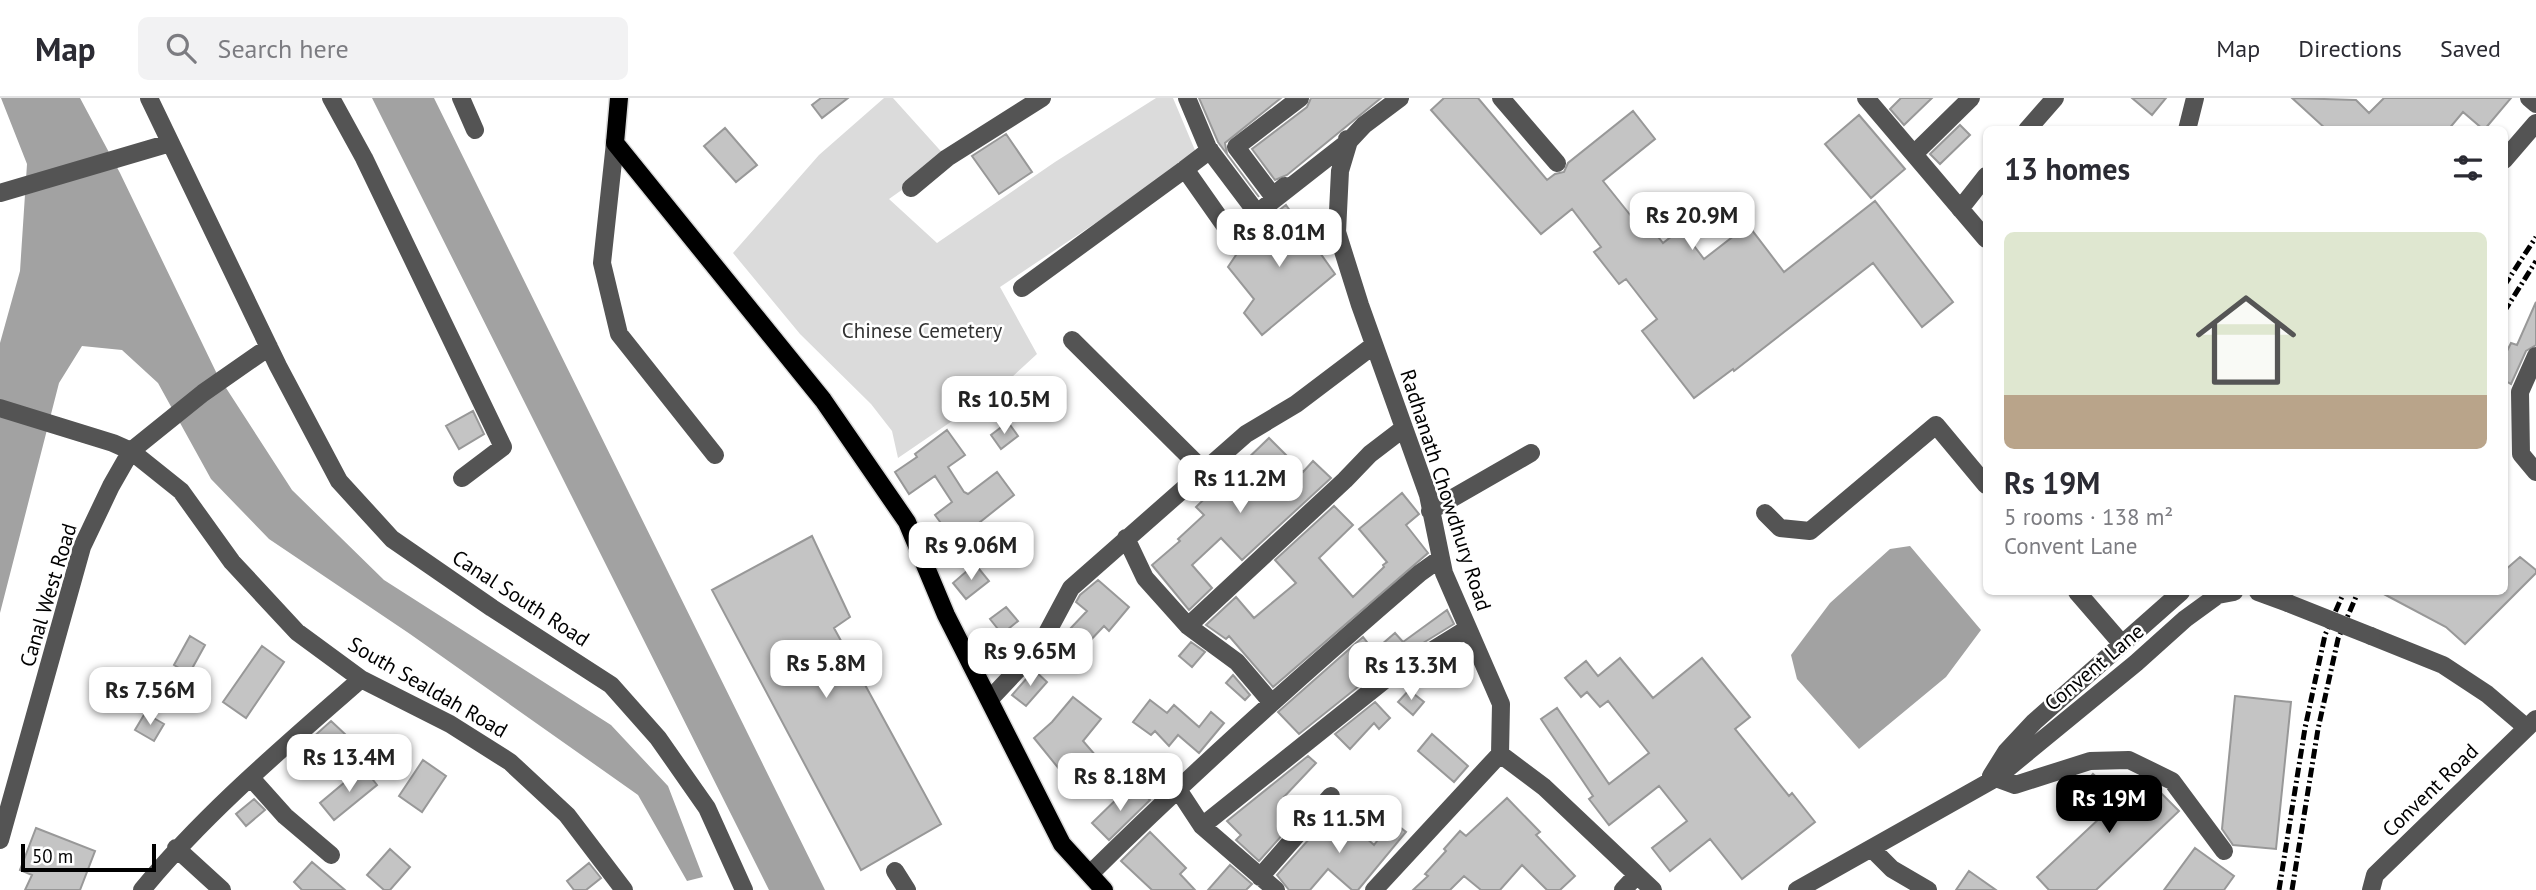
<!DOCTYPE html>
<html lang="en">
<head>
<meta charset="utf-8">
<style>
  :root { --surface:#fff; --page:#f2f2f3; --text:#2b2b33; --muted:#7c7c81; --line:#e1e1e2; --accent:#000 }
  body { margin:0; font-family:"PT Sans",sans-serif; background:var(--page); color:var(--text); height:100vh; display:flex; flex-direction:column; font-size:26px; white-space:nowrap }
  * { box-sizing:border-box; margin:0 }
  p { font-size:23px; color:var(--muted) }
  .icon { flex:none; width:38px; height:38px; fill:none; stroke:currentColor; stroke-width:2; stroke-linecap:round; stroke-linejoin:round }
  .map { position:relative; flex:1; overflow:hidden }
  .details { position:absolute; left:1983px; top:28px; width:525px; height:469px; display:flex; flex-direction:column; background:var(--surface); border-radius:10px; box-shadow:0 2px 5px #0004 }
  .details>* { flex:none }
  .scale { position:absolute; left:21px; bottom:18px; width:135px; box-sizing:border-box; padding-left:7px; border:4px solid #000; border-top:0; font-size:19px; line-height:24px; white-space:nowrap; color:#000; -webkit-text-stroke:5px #fff; paint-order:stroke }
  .price { position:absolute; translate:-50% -60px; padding:0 16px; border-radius:14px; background:#fff; color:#222; font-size:23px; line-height:46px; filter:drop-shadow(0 2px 4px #0008) }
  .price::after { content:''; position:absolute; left:50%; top:42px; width:21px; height:16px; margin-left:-10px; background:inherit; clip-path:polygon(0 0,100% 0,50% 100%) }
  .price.selected { background:var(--accent); color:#fff }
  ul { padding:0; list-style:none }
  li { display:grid; align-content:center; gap:14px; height:371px; padding:0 21px }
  li span { display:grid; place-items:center; height:217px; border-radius:10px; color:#555 }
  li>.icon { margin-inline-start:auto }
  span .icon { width:126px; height:126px; fill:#fffc; stroke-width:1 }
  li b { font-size:30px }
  h2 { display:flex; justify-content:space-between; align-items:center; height:84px; padding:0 21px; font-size:30px }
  header { display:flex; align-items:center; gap:42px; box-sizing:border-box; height:98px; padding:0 35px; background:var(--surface); border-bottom:2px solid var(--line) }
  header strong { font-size:33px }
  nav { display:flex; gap:38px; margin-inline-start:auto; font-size:24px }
  .search { width:490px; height:63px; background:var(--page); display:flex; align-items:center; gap:18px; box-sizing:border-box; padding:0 24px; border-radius:10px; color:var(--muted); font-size:26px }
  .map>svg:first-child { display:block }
</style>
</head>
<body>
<header>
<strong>Map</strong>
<div class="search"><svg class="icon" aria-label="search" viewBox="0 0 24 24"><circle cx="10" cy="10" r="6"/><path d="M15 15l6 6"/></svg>Search here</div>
<nav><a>Map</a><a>Directions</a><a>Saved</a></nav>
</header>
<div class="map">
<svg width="2536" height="792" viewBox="0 0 2536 792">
  <rect width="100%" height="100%" fill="#fff"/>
  <path fill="#dbdbdb" d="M884,0H893L947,60L889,101L937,145L1055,64L1156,0H1173L1197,57L1000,189L1037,256L999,291L898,360L892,333L871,306L800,236L733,155L819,57Z"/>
  <path fill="#a2a2a2" d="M1,0H80L120,75L217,276L292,392L384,482L611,627L668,688L703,779L687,783L638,697L410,536L269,441L211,381L158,285L122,252L82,248L59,285L0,515V245L20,173L27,66Z
    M372,0H434L825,792H769Z
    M1910,448L1981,532L1946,579L1859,651L1797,581L1791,557L1830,505L1890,451Z"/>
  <path fill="#c4c4c4" stroke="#989898" stroke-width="2" d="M821,0H848L822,20L812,7Z
    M1199,0H1281L1225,45L1227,56L1259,99L1218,44Z
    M1311,0H1381L1287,77L1275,82L1252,51L1307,9Z
    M1444,0H1478L1547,82L1555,76L1564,74L1568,65L1633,13L1655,41L1603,83L1631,118L1638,113L1663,145L1681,131L1704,161L1748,127L1784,174L1875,103L1953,204L1922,229L1873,165L1734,273L1733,271L1694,300L1642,233L1657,221L1626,181L1619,186L1594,154L1601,149L1572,111L1541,136L1431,12Z
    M1901,0H1932L1904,27L1890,11Z
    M2132,0H2166L2152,17Z
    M2292,0L2356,2L2369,15L2384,0H2511L2484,32L2463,14L2448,32H2327Z
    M1859,17L1905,71L1871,100L1825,46Z
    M1960,27L1970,37L1940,66L1930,56Z
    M725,30L757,67L736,84L704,48Z
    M1006,36L1032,74L999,96L972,58Z
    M1286,107L1335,176L1262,237L1244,215L1254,201L1228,169L1252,133Z
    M2536,204V247L2526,253L2511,286L2504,282V259L2511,245L2517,247Z
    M473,313L484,336L459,351L446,328Z
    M1008,324L1018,338L1001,351L991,337Z
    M947,332L965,357L948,369L964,394L968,396L997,374L1014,397L955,444L935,417L952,404L935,378L909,396L895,374L917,359L915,356Z
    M1269,340L1303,374L1313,363L1331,380L1242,462L1221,440L1192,467L1212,490L1189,512L1152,467L1180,443L1178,441L1204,417L1196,409L1227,379L1221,373L1234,362L1240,368Z
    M1402,395L1419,416L1406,427L1428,455L1273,589L1229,538L1226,541L1206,527L1236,499L1254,520L1296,485L1275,462L1334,408L1353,427L1319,460L1353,499L1384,469L1383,467L1387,464L1359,431Z
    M812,438L850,519L834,530L941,726L861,772L712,492Z
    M2520,459L2536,472V475L2465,546L2446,529L2380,494H2504V473Z
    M975,466L989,483L966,501L953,485Z
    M1098,482L1129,509L1109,533L1104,528L1086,547L1069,532L1087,513L1076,504L1080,497Z
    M1006,509L1018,523L1002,536L990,521Z
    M1447,512L1454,526L1379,572L1299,636L1278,614L1363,539L1374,553L1395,535L1403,544Z
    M190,538L205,547L189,576L174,567Z
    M1191,544L1205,554L1192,569L1179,558Z
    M262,548L284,564L246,620L223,604Z
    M1620,560L1653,600L1702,560L1750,619L1735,631L1789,698L1792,695L1815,724L1742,781L1710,741L1670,773L1652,750L1687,723L1659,688L1609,727L1589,701L1593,698L1541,621L1557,610L1609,686L1649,655L1608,603L1600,609L1587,594L1581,599L1565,580L1586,563L1598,578Z
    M122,572L146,582L138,601L114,591Z
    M1034,572L1047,584L1026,608L1012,597Z
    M1233,577L1250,597L1245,602L1226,585Z
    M1409,592L1424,604L1413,617L1398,604Z
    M2235,598L2291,604L2276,751L2233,747L2222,731Z
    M1073,599L1101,621L1083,643L1109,673L1081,698L1034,640L1052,624Z
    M1150,602L1167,615L1174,607L1199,629L1211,614L1224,625L1199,655L1178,637L1169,648L1155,633L1151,637L1133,624Z
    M1375,604L1390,620L1379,631L1374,625L1350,651L1335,636Z
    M145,615L164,626L154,643L135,632Z
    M331,623L346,637L309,677L291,659Z
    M1432,636L1468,668L1454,684L1418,653Z
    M1308,658L1316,665L1282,701L1300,717L1259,763L1236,742L1241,737L1227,723Z
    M423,662L446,678L422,714L399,698Z
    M363,669L377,687L334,722L320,705Z
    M2093,676L2121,700L2142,681L2153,687L2179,713L2096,792H2049L2037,779L2102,718L2076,696Z
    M1139,691L1150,702L1109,742L1092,725L1126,692L1132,698Z
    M1507,700L1540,734L1536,737L1575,778L1560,792H1547L1522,767L1500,792H1481L1464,778L1450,792H1413L1428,778L1425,776L1446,753L1444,751L1460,733L1466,738Z
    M254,701L265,712L246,728L236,716Z
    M1335,712L1374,747L1392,723L1406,734L1358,792H1352L1328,771L1310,792H1289L1277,777Z
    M36,730L95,753L80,792H25L32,777L20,772Z
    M1150,734L1186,770L1180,776L1195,792H1152L1121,763Z
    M2195,750L2234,778L2224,792H2164Z
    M390,751L410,769L390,792H384L367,777Z
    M312,764L345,792H302L294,784Z
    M589,765L601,780L586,792H574L567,783Z
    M1230,767L1252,786L1246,792H1208Z
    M1969,773L1996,792H1956Z"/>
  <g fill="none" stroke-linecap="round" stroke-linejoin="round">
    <defs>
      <path id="major" d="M619,0L615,45L823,302L907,424L946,517L1062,746L1104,792"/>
    </defs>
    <use href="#major" stroke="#dbdbdb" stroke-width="21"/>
    <path stroke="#545454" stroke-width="18" d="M149,0L278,268L339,383L392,441L492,510L611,587L658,640L707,710L744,792
      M331,0L364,60L503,349L462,380
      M461,0L475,32
      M1187,0L1208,50L1257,115L1349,43L1347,41
      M1400,0L1364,27L1349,43L1340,73L1337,134L1360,207L1428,397L1444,475L1501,606L1500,656
      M1501,0L1557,65
      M1866,0L1986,141
      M2529,0L2536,6
      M2027,32L2055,0
      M2187,32L2195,0
      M615,45L602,165L619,236L715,357
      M1210,52L1185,71L1230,135L1257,115
      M1914,56L1971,0
      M2504,62L2536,25
      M1285,88L1273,98L1236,49L1300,0
      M911,90L947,60L1042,0
      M0,95L170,45
      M1960,111L1986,78
      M1022,190L1185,71
      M1072,242L1204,373
      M2536,258L2520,294L2521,356L2536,374
      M0,310L113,345L131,353L181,393L232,464L297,534L361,581L450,626L510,664L567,717L624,792
      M1430,413L1531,355
      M1765,415L1780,430L1810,433L1936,327L1986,387
      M1126,440L1145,480L1188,528L1237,564L1271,604
      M2077,494L2122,546
      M2258,494L2288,505
      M1188,528L1345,382L1370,356L1404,330
      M2371,538L2443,567L2487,596L2527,630
      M990,601L1040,548L1071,490L1246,336L1296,306L1374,247
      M1500,656L1544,689L1653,792
      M1991,678L2006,654L2034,624L2181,494
      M251,680L285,718L331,757
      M1996,680L2015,687L2090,663L2129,662L2172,683L2224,753
      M1177,690L1202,728L1276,792
      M1202,728L1386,581L1467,531
      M0,742L82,449L111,388L131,353L203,295L269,249
      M176,750L222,792
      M1872,751L1892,771L1928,792
      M895,773L907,792
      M1090,776C1196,671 1307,572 1420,475L1441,460
      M1260,779L1331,698
      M142,792C206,714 285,648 361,581
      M1374,792L1500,656
      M1623,792L1637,777
      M1797,792L1996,680L2136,565L2185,521L2218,497L2234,494
      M2371,792L2375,777L2536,621"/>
    <use href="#major" stroke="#000" stroke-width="18"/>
    <path stroke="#000" stroke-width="5" stroke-dasharray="10 3.5 2 3.5" stroke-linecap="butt" d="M2504,188L2536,139
      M2504,214L2536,163
      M2279,792L2305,630L2325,537L2344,494
      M2292,792L2318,631L2338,541L2358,494"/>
    <path stroke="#545454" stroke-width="18" d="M2288,505L2371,538"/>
  </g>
  <g text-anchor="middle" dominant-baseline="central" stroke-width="5" stroke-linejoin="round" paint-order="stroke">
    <g font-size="21" fill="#323232" stroke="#fff">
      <text x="922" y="232">Chinese Cemetery</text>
    </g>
    <g font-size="21" fill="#000" stroke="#fff">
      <text transform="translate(1446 392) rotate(72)">Radhanath Chowdhury Road</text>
      <text transform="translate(48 497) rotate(-73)">Canal West Road</text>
      <text transform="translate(521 500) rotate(33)">Canal South Road</text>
      <text transform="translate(2094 569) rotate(-40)">Convent Lane</text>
      <text transform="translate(428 589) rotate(30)">South Sealdah Road</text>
      <text transform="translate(2430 692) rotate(-44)">Convent Road</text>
    </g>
  </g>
</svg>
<div class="scale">50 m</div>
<b class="price" style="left:1692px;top:154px">Rs 20.9M</b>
<b class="price" style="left:1279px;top:171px">Rs 8.01M</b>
<b class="price" style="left:1004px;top:338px">Rs 10.5M</b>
<b class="price" style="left:1240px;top:417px">Rs 11.2M</b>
<b class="price" style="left:971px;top:484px">Rs 9.06M</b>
<b class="price" style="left:1030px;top:590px">Rs 9.65M</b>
<b class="price" style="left:826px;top:602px">Rs 5.8M</b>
<b class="price" style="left:1411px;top:604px">Rs 13.3M</b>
<b class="price" style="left:150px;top:629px">Rs 7.56M</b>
<b class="price" style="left:349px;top:696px">Rs 13.4M</b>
<b class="price" style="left:1120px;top:715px">Rs 8.18M</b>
<b class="price selected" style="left:2109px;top:737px">Rs 19M</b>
<b class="price" style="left:1339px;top:757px">Rs 11.5M</b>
<section class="details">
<h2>13 homes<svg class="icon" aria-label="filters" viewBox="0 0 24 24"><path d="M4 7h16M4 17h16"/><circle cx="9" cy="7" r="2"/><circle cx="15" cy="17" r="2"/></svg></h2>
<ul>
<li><span style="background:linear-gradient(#dfe7d0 75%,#b9a48a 0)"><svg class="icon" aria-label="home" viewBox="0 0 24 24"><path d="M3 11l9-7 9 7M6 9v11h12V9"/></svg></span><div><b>Rs 19M</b><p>5 rooms · 138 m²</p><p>Convent Lane</p></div></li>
</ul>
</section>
</div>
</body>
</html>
